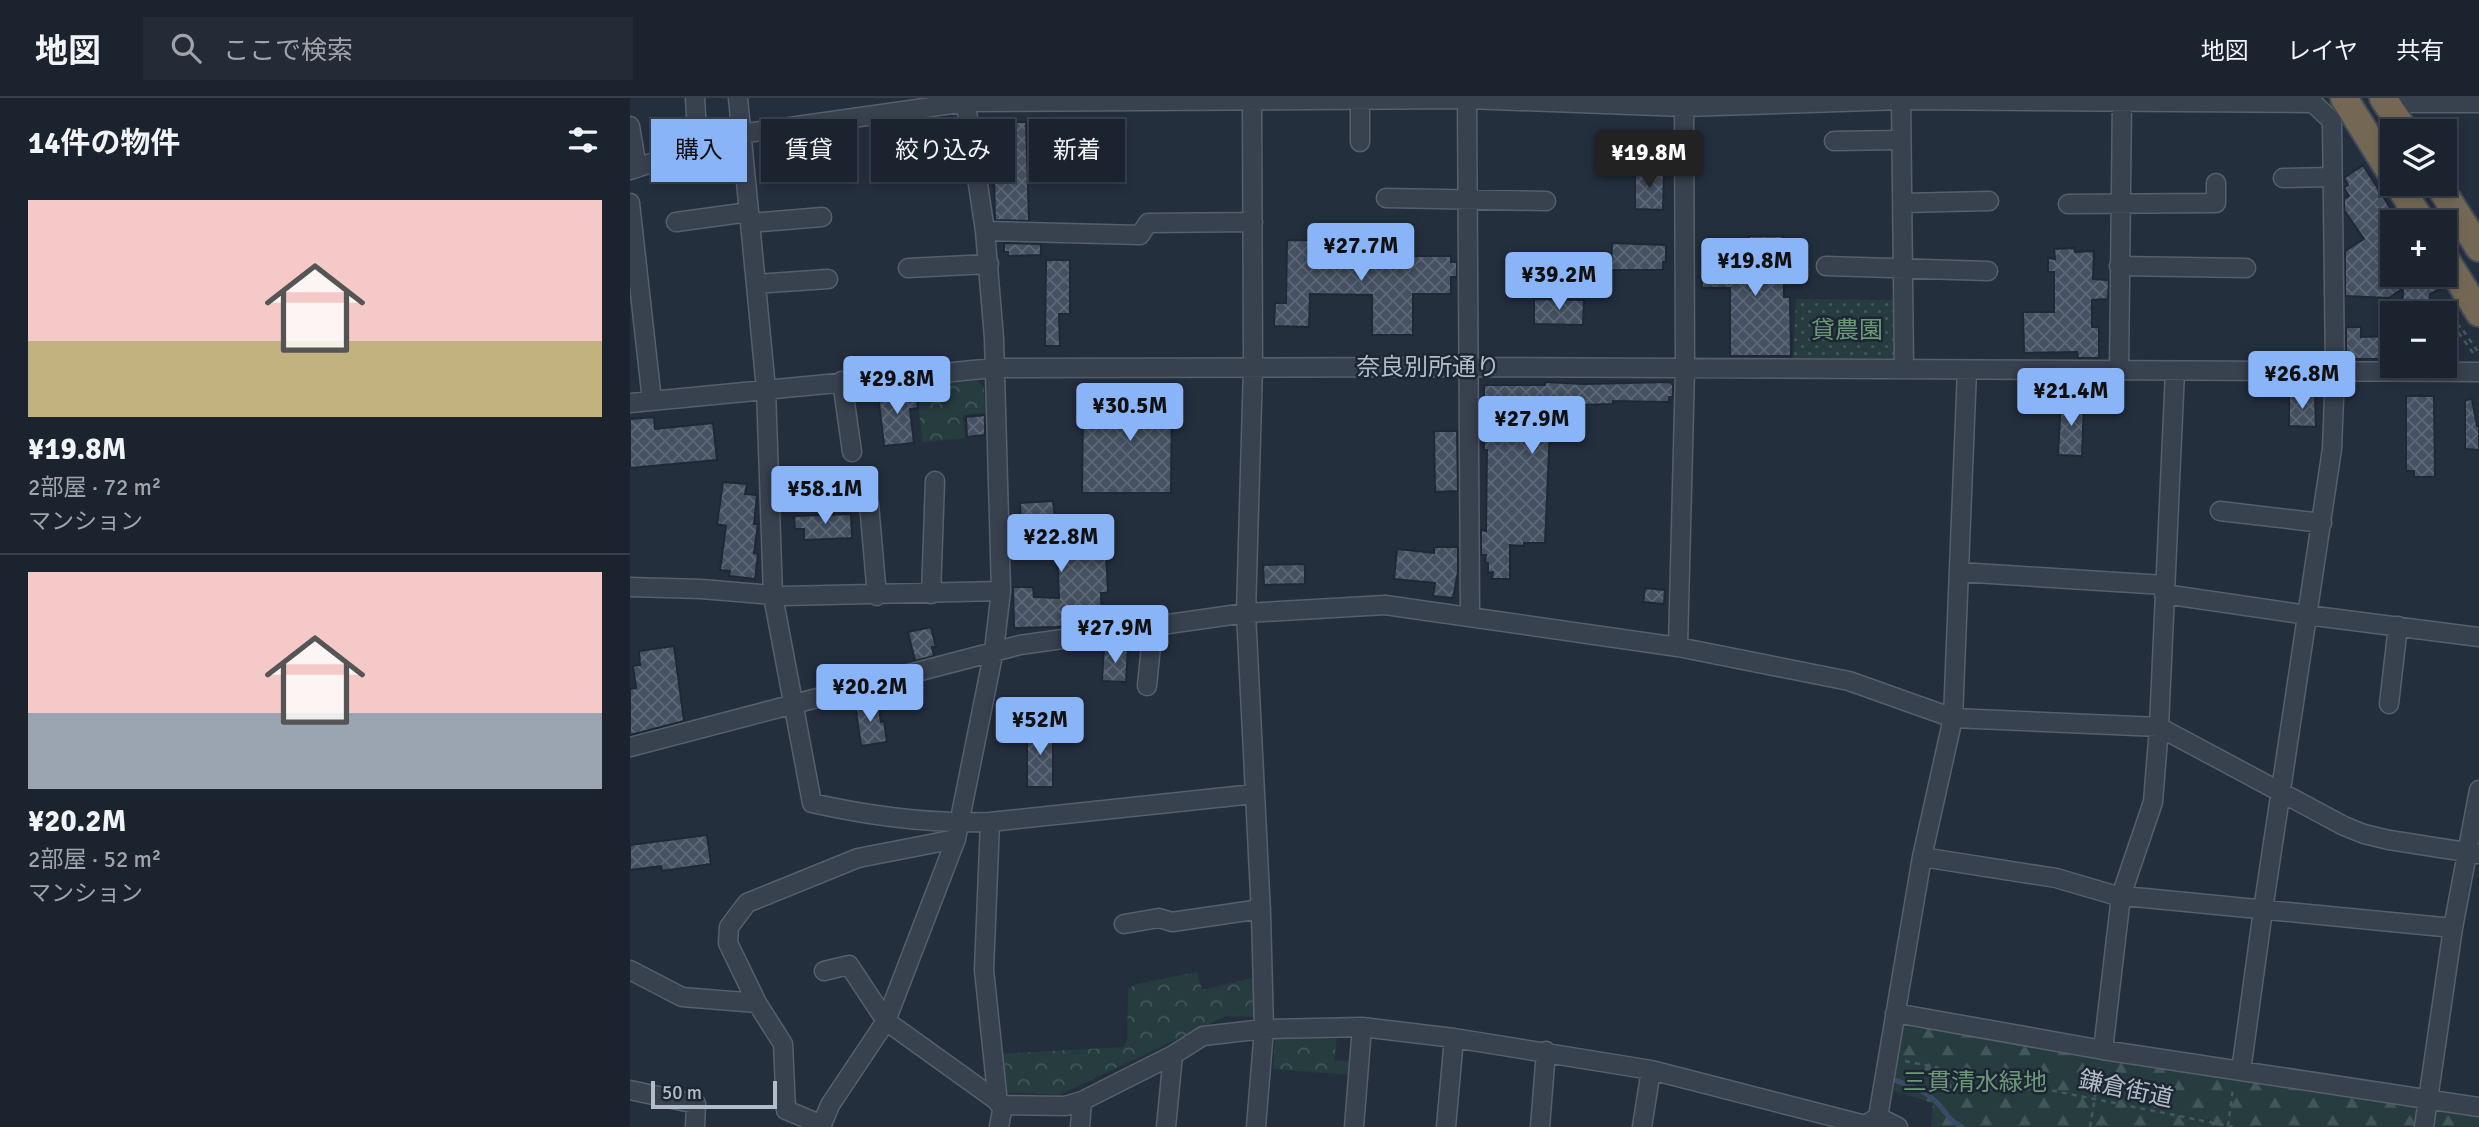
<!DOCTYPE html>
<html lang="ja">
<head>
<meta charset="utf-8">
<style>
  :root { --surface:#1b232e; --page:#242b36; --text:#f1f3f6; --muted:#a0a4aa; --line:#39404a; --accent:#8ab4f8 }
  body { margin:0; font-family:Signika,"Noto Sans JP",sans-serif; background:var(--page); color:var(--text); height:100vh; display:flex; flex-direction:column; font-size:26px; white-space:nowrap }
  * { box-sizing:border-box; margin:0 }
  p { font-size:23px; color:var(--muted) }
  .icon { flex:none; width:38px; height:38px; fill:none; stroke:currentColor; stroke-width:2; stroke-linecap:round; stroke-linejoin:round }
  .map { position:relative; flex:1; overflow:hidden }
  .sheet { display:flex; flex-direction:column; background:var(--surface); width:630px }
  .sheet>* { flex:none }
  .top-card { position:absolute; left:21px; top:21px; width:665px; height:63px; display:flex; gap:14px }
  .tools { position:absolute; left:1750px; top:21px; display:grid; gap:14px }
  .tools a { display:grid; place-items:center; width:77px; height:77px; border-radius:0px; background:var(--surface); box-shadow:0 4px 10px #0003,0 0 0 2px var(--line); font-size:35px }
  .scale { position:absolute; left:21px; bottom:18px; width:126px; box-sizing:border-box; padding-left:7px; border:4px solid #b4bcc9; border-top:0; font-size:19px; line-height:24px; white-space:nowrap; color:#b4bcc9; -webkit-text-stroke:5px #1d2633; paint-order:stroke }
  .price { position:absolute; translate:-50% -60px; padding:0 16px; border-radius:7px; background:var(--accent); color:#111; font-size:23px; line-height:46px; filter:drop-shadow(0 2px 4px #0008) }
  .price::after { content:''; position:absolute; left:50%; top:42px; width:21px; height:16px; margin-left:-10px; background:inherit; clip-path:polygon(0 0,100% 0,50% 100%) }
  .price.current { background:#222; color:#fff }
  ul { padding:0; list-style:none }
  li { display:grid; align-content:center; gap:14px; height:371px; padding:0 28px }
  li+li { border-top:2px solid var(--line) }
  li span { display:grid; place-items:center; height:217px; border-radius:0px; color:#555 }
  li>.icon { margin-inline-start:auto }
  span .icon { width:126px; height:126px; fill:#fffc; stroke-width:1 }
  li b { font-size:30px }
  h2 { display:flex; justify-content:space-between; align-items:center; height:84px; padding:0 28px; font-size:30px }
  .chip { padding:0 24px; border-radius:0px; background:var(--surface); box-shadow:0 4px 10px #0003,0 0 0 2px var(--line); font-size:24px; line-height:63px }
  .chip.current { background:var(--accent); color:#111 }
  header { display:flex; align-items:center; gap:42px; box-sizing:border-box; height:98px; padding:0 35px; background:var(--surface); border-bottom:2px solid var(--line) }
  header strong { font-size:33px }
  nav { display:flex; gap:38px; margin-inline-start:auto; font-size:24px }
  .search { width:490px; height:63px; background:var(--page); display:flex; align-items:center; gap:18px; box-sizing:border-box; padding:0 24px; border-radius:0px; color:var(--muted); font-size:26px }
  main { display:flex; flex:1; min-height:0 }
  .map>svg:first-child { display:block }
</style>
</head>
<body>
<header>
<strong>地図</strong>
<div class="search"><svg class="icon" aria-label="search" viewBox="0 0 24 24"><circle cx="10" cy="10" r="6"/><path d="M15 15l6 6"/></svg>ここで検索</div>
<nav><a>地図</a><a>レイヤ</a><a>共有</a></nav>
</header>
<main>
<section class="sheet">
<h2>14件の物件<svg class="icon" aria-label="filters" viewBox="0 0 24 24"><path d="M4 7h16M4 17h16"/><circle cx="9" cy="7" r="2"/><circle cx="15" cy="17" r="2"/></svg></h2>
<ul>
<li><span style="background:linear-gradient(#f6c9c9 65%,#c2b280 0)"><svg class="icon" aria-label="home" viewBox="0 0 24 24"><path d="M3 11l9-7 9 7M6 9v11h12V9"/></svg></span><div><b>¥19.8M</b><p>2部屋 · 72 m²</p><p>マンション</p></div></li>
<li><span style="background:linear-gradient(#f6c9c9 65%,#9aa5b1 0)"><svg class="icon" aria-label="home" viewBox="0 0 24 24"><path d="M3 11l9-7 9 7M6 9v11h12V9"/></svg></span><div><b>¥20.2M</b><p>2部屋 · 52 m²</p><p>マンション</p></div></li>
</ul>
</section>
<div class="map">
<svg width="1849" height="1029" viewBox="0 0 1849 1029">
  <defs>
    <pattern id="grass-dots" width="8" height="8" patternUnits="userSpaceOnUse" patternTransform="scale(1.75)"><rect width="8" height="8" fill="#263c3f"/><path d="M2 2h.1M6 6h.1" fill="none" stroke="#435659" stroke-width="1.8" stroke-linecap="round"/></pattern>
    <pattern id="forest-firs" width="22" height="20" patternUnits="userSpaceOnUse" patternTransform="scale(1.75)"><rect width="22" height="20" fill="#263c3f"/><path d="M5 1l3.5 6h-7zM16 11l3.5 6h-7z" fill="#435659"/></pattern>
    <pattern id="park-crowns" width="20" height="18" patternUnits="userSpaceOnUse" patternTransform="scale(1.75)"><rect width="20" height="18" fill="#263c3f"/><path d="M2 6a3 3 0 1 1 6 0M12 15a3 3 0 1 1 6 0" fill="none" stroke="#435659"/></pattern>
    <pattern id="building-cross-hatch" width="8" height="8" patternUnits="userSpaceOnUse" patternTransform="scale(1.75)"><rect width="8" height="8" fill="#455162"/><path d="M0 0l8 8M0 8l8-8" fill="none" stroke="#5d6877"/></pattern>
  </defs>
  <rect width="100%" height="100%" fill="#242f3e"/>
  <path fill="url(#grass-dots)" d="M1166,201L1269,202L1270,257L1265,264L1163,263Z"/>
  <path fill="url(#forest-firs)" d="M1273,927L1849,1014V1029H1301L1303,1005L1264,993Z"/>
  <path fill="url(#park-crowns)" d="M347,283L354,289L355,315L333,317L335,340L292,344L287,287Z
    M567,874L572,892L627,879L629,919L596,918L429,997L373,994L369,956L494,949L497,942L498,891L506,886Z
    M707,939L704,962L722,964V977L643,971L645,940Z"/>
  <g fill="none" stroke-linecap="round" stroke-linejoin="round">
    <path stroke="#394c67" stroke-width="5" d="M1264,982C1279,987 1292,991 1304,1002C1316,1012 1316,1021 1332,1029"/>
  </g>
  <path fill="url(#building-cross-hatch)" stroke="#1f2835" stroke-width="2" d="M373,24H396L399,123L365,122L364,77H373Z
    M1733,67L1769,124H1762V177H1801L1810,191L1800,196V215H1772L1773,190L1759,200L1715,198V153L1734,141L1714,112V101L1719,98L1714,90L1718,87L1714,80Z
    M1005,73H1034L1033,112L1005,111Z
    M1119,138H1153L1154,199H1160L1161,258H1100V190H1072L1071,162H1119Z
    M657,142L724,143V158H821V164H827V179H821V196H783V237H742V197L680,196L679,229L644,228L645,205H656Z
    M374,145L411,146V157L378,158V154H374Z
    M982,145L1036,147V164H1033V172H981Z
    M1444,150L1445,154L1464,153L1463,181L1479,182L1478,201L1462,202V229H1469V260H1448L1447,254L1394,255L1393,214H1424V174H1418V160L1425,161L1424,151Z
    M416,162H440V216H429L430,248H415Z
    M904,201L954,202L953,227L904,226Z
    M1716,229H1731V239L1762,238V261H1723V257H1716Z
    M915,284L954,286L1040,284L1043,287V299H1039V304L983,303V306L921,308L915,445H894V448L880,447V481H862L863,474L858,475V465L855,464L856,457H851V432L856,433L857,352H854V287H915Z
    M484,287H542L541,395H452L453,317L484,318Z
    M285,290L288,310L280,311L284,345L254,348L248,295Z
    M1659,298H1685L1686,329L1659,328Z
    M1776,298H1804L1805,379H1784V373H1776Z
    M1431,301L1454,303L1452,358L1428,357Z
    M1842,301L1847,328H1849V352L1835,351V302Z
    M355,317V337L337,339L336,319Z
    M24,319L25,331L83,325L87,362L0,370V321Z
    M804,333H827L828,393L805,394Z
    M93,384L117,386L115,396L127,397L124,426H128L124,455L128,456L125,481L99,478L100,473L90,472L96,428L87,426Z
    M423,403L427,440L468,438L470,453H476L478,495H471L472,522L427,529L384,530L383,489H403L404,499L429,500L427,448L392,450L390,405Z
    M221,416L222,440L174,442V431H165L164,418Z
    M804,449H828V474L823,500L803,498L805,485L764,481L767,451L804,455Z
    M675,466V486L634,487L633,467Z
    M1015,490L1035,492L1034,506L1013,504Z
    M301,529L306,549H302L304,558L285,563L278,534Z
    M44,548L54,623L0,637V591L6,590L3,568L10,567L9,553Z
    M474,549L498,550L496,584L472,583Z
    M248,603L251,624L254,623L257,644L231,648L225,606Z
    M397,629H423V689H397Z
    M77,737L81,766L32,773L31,768L0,772V747Z"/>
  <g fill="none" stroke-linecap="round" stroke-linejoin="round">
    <defs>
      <path id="minor" d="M65,0L68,50
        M108,0L136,291L143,498L182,705C240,718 301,726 360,724L624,696
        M622,0L623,269L616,515L631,816L634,931L626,1029
        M837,0L840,518
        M1271,0L1274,271
        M1757,5H1849
        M0,28L7,70
        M1204,43L1271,42
        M730,44V0
        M0,72L110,36L336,4L837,1L1054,9L1271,2L1683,5L1702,23L1705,273L1702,351L1633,812L1611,973
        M1653,80L1702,79
        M756,100L916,103
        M0,105L22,303
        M1272,105L1359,103
        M1438,106L1586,105V85
        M46,124L119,114
        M120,125L192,119
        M355,133L510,137L518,125L623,124
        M1196,168L1358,173
        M1489,168L1616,170
        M278,170L359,166
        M126,186L198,181
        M1489,272L1492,0
        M212,283L222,354
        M0,305L364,270L838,269L1849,274
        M239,406L247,498
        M1590,413L1692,425
        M1329,474L1534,487
        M0,489L71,491L154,498L371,493
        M301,496L305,383
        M1534,496L1677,517L1849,539
        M1048,549L1055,271L1054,0
        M517,588L523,528
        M1759,606L1768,528
        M0,649L390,547L616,515L755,507L1048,549L1219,583L1323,620L1529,629L1714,728L1734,736L1759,742L1849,756
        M360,724L354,872L368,1005
        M1292,759L1426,780L1484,797L1823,830
        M494,826L529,820L542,824L631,811
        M0,872L52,899L127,905
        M194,873L219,867L256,923L373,1007L435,1008L452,1003L543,957L573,938L634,931L732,929L824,940L1021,972L1235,1027L1248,1019L1292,759L1323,620L1337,272
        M1265,915L1473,952L1849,1009
        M1473,952L1491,798L1523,704L1529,629L1545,273
        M0,992L66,1006L65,1029
        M1248,1019L1268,1029
        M192,1027L156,1012L153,946L127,905L98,845L99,829L117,805L228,760L326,741
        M191,1029L200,1007L256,923L326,741L364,552L371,493L364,240L355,133L335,0
        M369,1029L373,1007
        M450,1029L452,1003
        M536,1029L543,957
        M724,1029L732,929
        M816,1029L824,940
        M910,1029L916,953
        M1012,1029L1021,972
        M1794,1029L1823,830L1849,692"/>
      <path id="highway" d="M1714,0L1762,77
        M1753,0L1775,33
        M1768,86L1792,124
        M1808,86L1849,150
        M1815,160L1849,215"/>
    </defs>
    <use href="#minor" stroke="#565f6c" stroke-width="21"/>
    <use href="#highway" stroke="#434c59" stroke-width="30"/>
    <path stroke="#44595c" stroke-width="2.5" stroke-dasharray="5 5" stroke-linecap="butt" d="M1843,255L1826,231L1830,228L1849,255
      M1275,963L1604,1029
      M1598,1028L1603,990
      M1460,1029L1470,969"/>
    <use href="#minor" stroke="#38414e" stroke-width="18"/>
    <use href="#highway" stroke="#746855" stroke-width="26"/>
  </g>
  <g text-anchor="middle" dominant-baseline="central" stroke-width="5" stroke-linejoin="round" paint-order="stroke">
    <g font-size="24" fill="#6b9a76" stroke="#1d2633">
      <text x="1217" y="232">貸農園</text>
      <text x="1345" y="984">三貫清水緑地</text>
    </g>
    <g font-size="24" fill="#b4bcc9" stroke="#1d2633">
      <text x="798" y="269">奈良別所通り</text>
      <text transform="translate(1496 991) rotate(12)">鎌倉街道</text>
    </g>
  </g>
</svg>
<div class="tools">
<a><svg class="icon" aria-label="layers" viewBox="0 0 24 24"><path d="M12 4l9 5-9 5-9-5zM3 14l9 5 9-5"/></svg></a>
<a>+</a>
<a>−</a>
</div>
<div class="scale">50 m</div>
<b class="price current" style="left:1019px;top:92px">¥19.8M</b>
<b class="price" style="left:731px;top:185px">¥27.7M</b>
<b class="price" style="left:1125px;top:200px">¥19.8M</b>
<b class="price" style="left:929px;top:214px">¥39.2M</b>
<b class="price" style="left:1672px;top:313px">¥26.8M</b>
<b class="price" style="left:267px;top:318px">¥29.8M</b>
<b class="price" style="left:1441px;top:330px">¥21.4M</b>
<b class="price" style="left:500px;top:345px">¥30.5M</b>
<b class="price" style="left:902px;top:358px">¥27.9M</b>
<b class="price" style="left:195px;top:428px">¥58.1M</b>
<b class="price" style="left:431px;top:476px">¥22.8M</b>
<b class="price" style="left:485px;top:567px">¥27.9M</b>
<b class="price" style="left:240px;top:626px">¥20.2M</b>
<b class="price" style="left:410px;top:659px">¥52M</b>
<div class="top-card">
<a class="chip current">購入</a>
<a class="chip">賃貸</a>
<a class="chip">絞り込み</a>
<a class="chip">新着</a>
</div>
</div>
</main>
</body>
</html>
